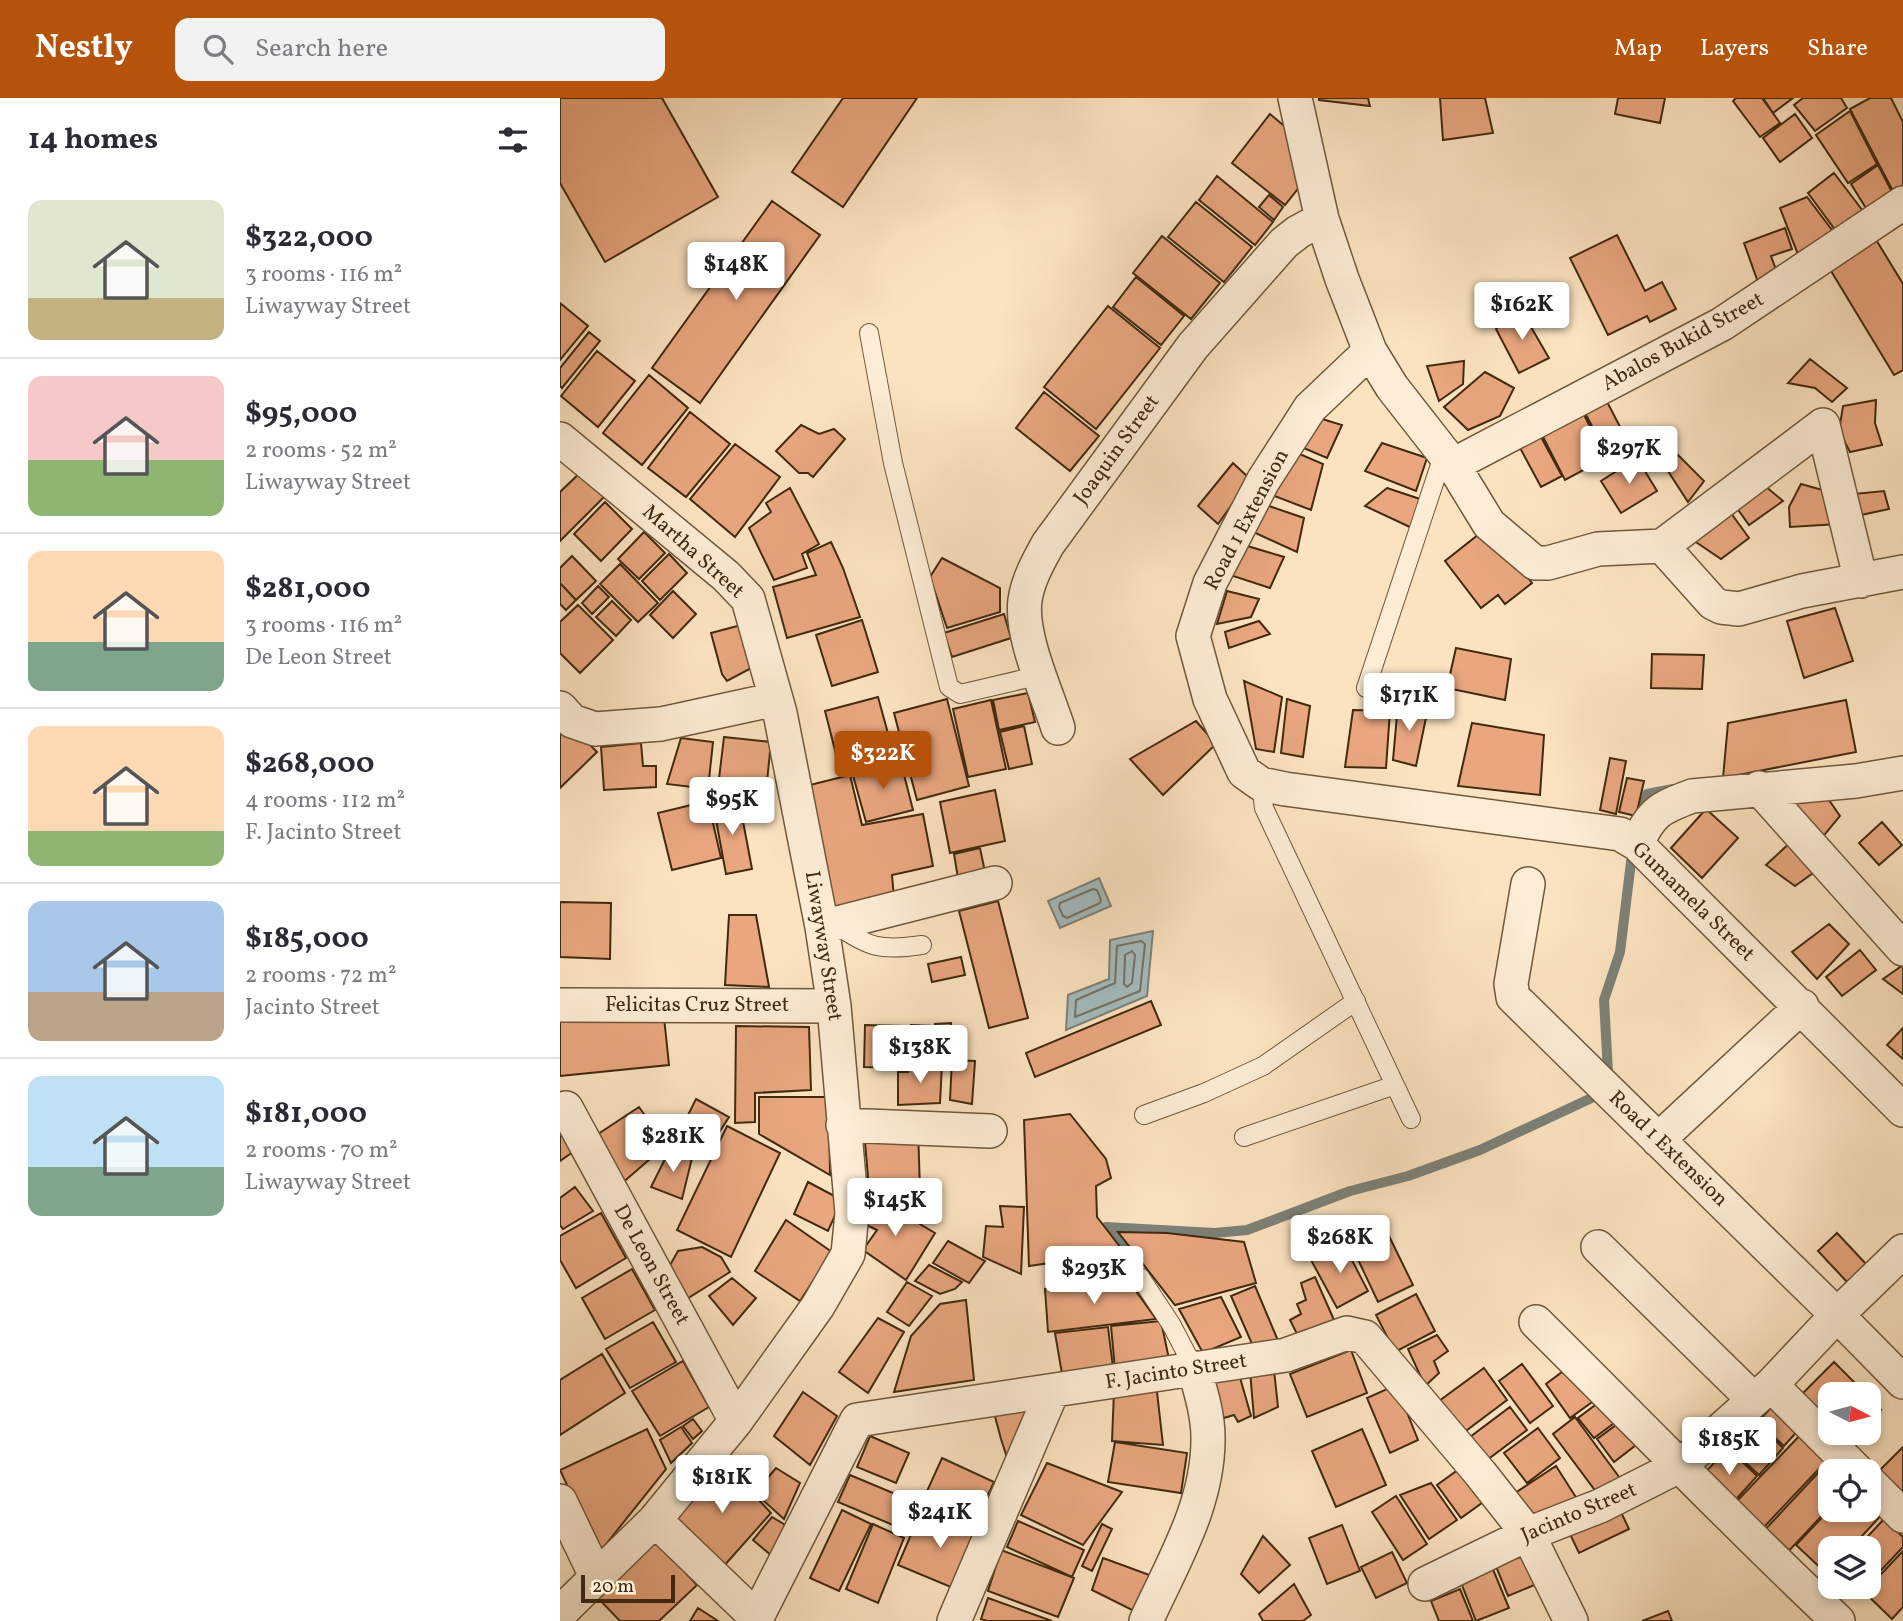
<!DOCTYPE html>
<html lang="en">
<head>
<meta charset="utf-8">
<style>
  :root { --surface:#fff; --page:#f2f2f3; --text:#2b2b33; --muted:#7c7c81; --line:#e1e1e2; --accent:#b45309 }
  body { margin:0; font-family:Vollkorn,serif; background:var(--page); color:var(--text); height:100vh; display:flex; flex-direction:column; font-size:26px; white-space:nowrap }
  * { box-sizing:border-box; margin:0 }
  p { font-size:23px; color:var(--muted) }
  .icon { flex:none; width:38px; height:38px; fill:none; stroke:currentColor; stroke-width:2; stroke-linecap:round; stroke-linejoin:round }
  .map { position:relative; flex:1; overflow:hidden }
  .panel { display:flex; flex-direction:column; background:var(--surface); width:560px }
  .panel>* { flex:none }
  .needle { width:46px; rotate:96deg }
  .buttons { position:absolute; left:1258px; top:1284px; display:grid; gap:14px }
  .buttons a { display:grid; place-items:center; width:63px; height:63px; border-radius:14px; background:var(--surface); box-shadow:0 4px 10px #0003; font-size:35px }
  .scale { position:absolute; left:21px; bottom:18px; width:94px; box-sizing:border-box; padding-left:7px; border:4px solid #412a0f; border-top:0; font-size:19px; line-height:24px; white-space:nowrap; color:#412a0f; -webkit-text-stroke:5px #fdedd6; paint-order:stroke }
  .price { position:absolute; translate:-50% -60px; padding:0 16px; border-radius:7px; background:#fff; color:#222; font-size:23px; line-height:46px; filter:drop-shadow(0 2px 4px #0008) }
  .price::after { content:''; position:absolute; left:50%; top:42px; width:21px; height:16px; margin-left:-10px; background:inherit; clip-path:polygon(0 0,100% 0,50% 100%) }
  .price.current { background:var(--accent); color:#fff }
  ul { padding:0; list-style:none }
  li { display:flex; align-items:center; gap:21px; height:175px; padding:0 28px }
  li+li { border-top:2px solid var(--line) }
  li span { display:grid; place-items:center; flex:none; width:196px; height:140px; border-radius:14px; color:#555 }
  li>.icon { margin-inline-start:auto }
  span .icon { width:84px; height:84px; fill:#fffc; stroke-width:1 }
  li b { font-size:30px }
  h2 { display:flex; justify-content:space-between; align-items:center; height:84px; padding:0 28px; font-size:30px }
  header { display:flex; align-items:center; gap:42px; box-sizing:border-box; height:98px; padding:0 35px; background:var(--accent); color:#fff }
  header strong { font-size:33px }
  nav { display:flex; gap:38px; margin-inline-start:auto; font-size:24px }
  .search { width:490px; height:63px; background:var(--page); display:flex; align-items:center; gap:18px; box-sizing:border-box; padding:0 24px; border-radius:14px; color:var(--muted); font-size:26px }
  main { display:flex; flex:1; min-height:0 }
  .map>svg:first-child { display:block }
</style>
</head>
<body>
<header>
<strong>Nestly</strong>
<div class="search"><svg class="icon" aria-label="search" viewBox="0 0 24 24"><circle cx="10" cy="10" r="6"/><path d="M15 15l6 6"/></svg>Search here</div>
<nav><a>Map</a><a>Layers</a><a>Share</a></nav>
</header>
<main>
<section class="panel">
<h2>14 homes<svg class="icon" aria-label="filters" viewBox="0 0 24 24"><path d="M4 7h16M4 17h16"/><circle cx="9" cy="7" r="2"/><circle cx="15" cy="17" r="2"/></svg></h2>
<ul>
<li><span style="background:linear-gradient(#dfe7d0 70%,#c2b280 0)"><svg class="icon" aria-label="home" viewBox="0 0 24 24"><path d="M3 11l9-7 9 7M6 9v11h12V9"/></svg></span><div><b>$322,000</b><p>3 rooms · 116 m²</p><p>Liwayway Street</p></div></li>
<li><span style="background:linear-gradient(#f6c9c9 60%,#8fb573 0)"><svg class="icon" aria-label="home" viewBox="0 0 24 24"><path d="M3 11l9-7 9 7M6 9v11h12V9"/></svg></span><div><b>$95,000</b><p>2 rooms · 52 m²</p><p>Liwayway Street</p></div></li>
<li><span style="background:linear-gradient(#ffd9b3 65%,#7fa58c 0)"><svg class="icon" aria-label="home" viewBox="0 0 24 24"><path d="M3 11l9-7 9 7M6 9v11h12V9"/></svg></span><div><b>$281,000</b><p>3 rooms · 116 m²</p><p>De Leon Street</p></div></li>
<li><span style="background:linear-gradient(#ffd9b3 75%,#8fb573 0)"><svg class="icon" aria-label="home" viewBox="0 0 24 24"><path d="M3 11l9-7 9 7M6 9v11h12V9"/></svg></span><div><b>$268,000</b><p>4 rooms · 112 m²</p><p>F. Jacinto Street</p></div></li>
<li><span style="background:linear-gradient(#a9c7e8 65%,#b9a48a 0)"><svg class="icon" aria-label="home" viewBox="0 0 24 24"><path d="M3 11l9-7 9 7M6 9v11h12V9"/></svg></span><div><b>$185,000</b><p>2 rooms · 72 m²</p><p>Jacinto Street</p></div></li>
<li><span style="background:linear-gradient(#bfe0f5 65%,#7fa58c 0)"><svg class="icon" aria-label="home" viewBox="0 0 24 24"><path d="M3 11l9-7 9 7M6 9v11h12V9"/></svg></span><div><b>$181,000</b><p>2 rooms · 70 m²</p><p>Liwayway Street</p></div></li>
</ul>
</section>
<div class="map">
<svg width="1343" height="1523" viewBox="0 0 1343 1523">
  <rect width="100%" height="100%" fill="#fce3c0"/>
  <filter id="stains"><feTurbulence type="fractalNoise" baseFrequency=".00286" numOctaves="4"/><feColorMatrix values="0 0 0 0 .2 0 0 0 0 .09 0 0 0 0 .02 0 0 0 .5 -.17"/></filter>
  <radialGradient id="worn" r=".72"><stop offset=".6" stop-color="#630" stop-opacity="0"/><stop offset="1" stop-color="#630" stop-opacity=".3"/></radialGradient>
  <path fill="#a4bbbe" stroke="#7c8178" stroke-width="2" d="M539,780L551,808L500,830L488,803Z
    M593,833L587,898L506,932L508,897L549,881L550,842Z"/>
  <g fill="none" stroke-linecap="round" stroke-linejoin="round">
    <path stroke="#727266" stroke-width="2" d="M533,791L537,792L541,802L540,805L507,820L503,818L499,809L500,805Z
      M581,843L585,846L580,893L515,919L516,902L555,885L557,848Z
      M572,853L575,857L572,885L567,889L564,886L565,857Z"/>
    <path stroke="#7c8178" stroke-width="10" d="M1079,719L1087,696L1113,691
      M1048,974L1044,902L1060,854L1072,756
      M553,1179L570,1155L546,1129L655,1135L687,1132L790,1093L848,1078L920,1052L1038,997"/>
  </g>
  <path fill="#e9a67f" stroke="#412a0f" stroke-width="2" d="M0,0H102L158,99L45,164L0,85Z
    M283,0H357L283,109L232,74Z
    M759,0H808L810,8L759,2Z
    M880,0H925L933,35L883,42Z
    M1058,0H1105L1100,25L1055,16Z
    M1176,0H1202L1220,25L1200,39L1173,3Z
    M1203,0H1233L1213,15Z
    M1243,0H1281L1287,10L1255,33L1234,7Z
    M1310,0H1331L1343,24V93L1335,97L1290,11Z
    M1290,13L1317,66L1288,85L1256,37Z
    M710,16L729,32L744,83L725,107L672,65Z
    M1235,16L1252,40L1220,64L1203,40Z
    M1318,67L1334,98L1309,115L1291,86Z
    M1274,75L1306,117L1279,137L1248,95Z
    M657,78L713,124L695,147L639,102Z
    M709,97L723,109L714,122L699,109Z
    M1247,99L1278,140L1239,159L1220,110Z
    M212,103L260,137L140,305L92,270Z
    M636,104L692,149L664,184L608,139Z
    M1225,130L1232,151L1211,158L1219,180L1199,187L1184,145Z
    M1057,137L1085,193L1102,184L1116,211L1090,224L1087,218L1048,237L1010,160Z
    M602,138L660,185L631,221L573,175Z
    M1315,140L1343,186V272L1334,277L1268,168Z
    M576,179L624,218L601,247L553,209Z
    M0,205L28,228L0,262Z
    M548,208L600,250L536,331L484,289Z
    M960,210L989,260L959,275L936,231Z
    M29,234L40,243L2,290L0,288V270Z
    M37,253L75,283L38,329L1,298Z
    M1250,261L1287,290L1272,304L1255,290L1228,285Z
    M904,263L903,286L879,303L867,268Z
    M925,274L954,290L940,318L908,332L884,309Z
    M89,277L128,310L82,367L43,335Z
    M484,294L539,338L510,373L456,330Z
    M1044,298L1070,348L1048,359L1022,309Z
    M1316,302L1315,325L1322,347L1290,354L1279,333L1283,308Z
    M1022,313L1046,360L1005,382L981,335Z
    M130,314L170,346L126,399L88,370Z
    M759,320L782,327L767,360L739,348Z
    M241,327L259,336L274,331L285,341L253,379L248,375H239L216,353Z
    M980,337L1002,378L981,389L959,348Z
    M822,345L867,360L856,393L805,373Z
    M175,346L220,379L175,439L130,401Z
    M735,354L763,366L751,412L712,397Z
    M1118,357L1144,383L1128,404L1106,370Z
    M1077,360L1097,393L1061,415L1041,383Z
    M673,365L690,381L658,426L638,408Z
    M23,372L47,396L0,443V394Z
    M1198,382L1223,403L1189,427L1169,399Z
    M1241,386L1277,396L1278,426L1230,429L1229,409Z
    M230,390L259,446L242,456L247,470L214,482L189,430L211,414L206,405Z
    M827,390L860,401L852,430L805,408Z
    M1324,393L1329,411L1301,417L1293,396Z
    M45,404L72,431L41,463L14,436Z
    M1163,404L1189,440L1161,461L1124,436Z
    M706,407L744,420L737,454L689,432Z
    M928,429L972,485L945,506L938,497L921,510L885,463Z
    M84,434L105,455L79,481L58,461Z
    M271,444L283,470L300,519L227,540L213,489L256,477L247,455Z
    M684,447L724,459L710,490L670,477Z
    M109,456L127,475L100,502L82,483Z
    M12,458L36,483L16,502L0,485V470Z
    M382,460L440,490V514L387,530L370,479Z
    M60,466L98,505L78,524L40,486Z
    M0,485L16,502L6,512L0,506Z
    M38,488L49,499L32,516L22,505Z
    M113,493L136,516L113,540L90,517Z
    M667,493L699,501L691,519L657,526Z
    M52,503L71,522L56,538L36,519Z
    M18,507L53,542L20,575L0,555V524Z
    M1275,510L1293,563L1244,580L1227,523Z
    M444,516L451,540L392,559L384,535Z
    M302,522L318,574L272,588L256,537Z
    M699,523L710,536L669,550L665,534Z
    M185,526L197,567L167,583L162,576L151,535Z
    M896,550L951,561L945,602L887,590Z
    M1092,556L1144,557L1142,591L1091,590Z
    M684,583L722,599L714,654L696,651Z
    M468,595L475,624L439,632L433,602Z
    M318,599L332,650L278,664L265,613Z
    M387,601L409,688L357,702L334,615Z
    M727,601L750,608L743,659L721,655Z
    M431,602L446,671L408,679L393,611Z
    M1286,602L1296,654L1163,680L1168,625Z
    M838,606L868,610L856,668L833,662Z
    M793,612L830,613L826,670L785,669Z
    M3,619L37,654L0,690V622Z
    M636,623L656,646L603,697L570,661Z
    M912,625L984,637L980,697L898,688Z
    M464,628L472,666L449,671L440,634Z
    M164,639L211,644L206,694L158,689Z
    M121,640L153,644L148,691L107,686Z
    M81,645L83,668H96V689L44,692L41,649Z
    M1050,660L1066,663L1056,716L1040,712Z
    M340,661L353,712L306,724L292,674Z
    M290,677L302,727L363,716L373,768L332,777L334,799L271,814L246,688Z
    M1067,680L1084,683L1076,718L1059,714Z
    M435,692L445,743L390,755L380,704Z
    M1262,692L1280,718L1261,741L1228,699Z
    M179,702L192,771L166,776L153,706Z
    M148,703L161,760L112,772L98,715Z
    M1146,711L1178,740L1142,780L1111,750Z
    M1322,724L1342,747L1319,767L1299,745Z
    M1233,742L1260,770L1235,788L1206,767Z
    M420,750L425,774L398,780L394,756Z
    M438,803L468,920L429,930L399,813Z
    M0,804L51,805L50,861L0,859Z
    M169,817H196L209,889L165,887Z
    M1269,826L1289,846L1257,881L1232,854Z
    M1300,852L1316,872L1282,898L1266,879Z
    M401,859L405,877L372,884L368,866Z
    M1343,867V896L1323,881Z
    M591,903L601,927L475,979L466,955Z
    M104,919L109,967L0,978V921Z
    M391,925L392,944L374,947L375,926Z
    M305,927L345,928L344,970L304,969Z
    M351,927L372,928L371,963L351,962Z
    M176,928L249,929L251,992L195,995V1024L175,1025Z
    M1343,930V961L1327,947Z
    M392,962L415,963L412,1006L390,1002Z
    M349,966H382L380,1005L338,1007V974H348Z
    M199,999H269L270,1077L199,1036Z
    M136,1001L169,1019L144,1058L115,1043Z
    M79,1009L106,1047L60,1087L32,1040Z
    M0,1013L20,1049L0,1063Z
    M510,1016L546,1061L551,1080L536,1088L537,1119L564,1154L469,1168L464,1022Z
    M167,1028L220,1055L171,1159L117,1132Z
    M358,1031L361,1122L309,1091L304,1032Z
    M111,1049L132,1060L122,1101L91,1089Z
    M248,1084L282,1102L268,1133L234,1116Z
    M15,1089L33,1113L3,1131L0,1127V1100Z
    M311,1097L375,1135L346,1182L303,1152L317,1132L304,1126Z
    M440,1108L464,1109L461,1176L423,1159L426,1128L443,1129Z
    M41,1115L66,1160L16,1190L0,1162V1138Z
    M226,1122L272,1154L240,1203L195,1173Z
    M558,1134L607,1135L684,1144L696,1185L615,1207Z
    M1277,1135L1307,1167L1288,1185L1258,1153Z
    M828,1136L853,1187L818,1204L794,1153Z
    M388,1143L425,1163L409,1185L373,1165Z
    M783,1145L808,1193L777,1210L751,1162Z
    M142,1149L161,1159L170,1174L125,1202L109,1169L118,1153Z
    M369,1167L402,1184L395,1191L380,1196L355,1183Z
    M72,1171L95,1212L45,1241L22,1200Z
    M755,1179L774,1222L737,1236L730,1222L741,1216L737,1206L746,1202L741,1185Z
    M172,1180L196,1200L173,1227L149,1198Z
    M568,1182L596,1221L488,1234L485,1191Z
    M347,1184L372,1198L349,1228L327,1214Z
    M695,1188L719,1245L696,1255L671,1198Z
    M856,1196L875,1233L835,1254L816,1217Z
    M661,1199L681,1239L643,1255L619,1211Z
    M406,1202L414,1282L334,1294L351,1238L380,1206Z
    M318,1220L344,1234L308,1295L279,1274Z
    M601,1223L609,1261L555,1271L551,1228Z
    M93,1224L116,1264L70,1290L46,1251Z
    M548,1229L553,1270L502,1276L495,1235Z
    M877,1237L888,1253L874,1263L879,1275L865,1288L848,1251Z
    M791,1252L807,1295L747,1319L730,1276Z
    M42,1256L65,1295L0,1337V1282Z
    M123,1263L149,1309L100,1338L72,1293Z
    M1274,1264L1306,1296L1270,1297V1324L1242,1296Z
    M1014,1265L1039,1299L1010,1320L986,1286Z
    M962,1266L993,1308L970,1325L939,1283Z
    M924,1270L947,1302L899,1338L875,1306Z
    M714,1272L718,1309L694,1320L690,1273Z
    M679,1276L691,1318L678,1324L674,1317L664,1320L646,1280Z
    M836,1287L858,1342L830,1355L807,1300Z
    M554,1293L597,1294L603,1347L552,1343Z
    M243,1294L277,1318L250,1367L214,1338Z
    M1309,1301L1321,1312L1309,1324Z
    M1042,1302L1057,1323L1034,1340L1018,1320Z
    M1215,1305L1241,1329L1224,1348L1198,1324Z
    M950,1309L967,1332L923,1365L906,1342Z
    M433,1311L476,1314L450,1369L441,1341Z
    M1015,1319L1062,1383L1040,1399L993,1336Z
    M133,1321L142,1333L133,1341L123,1328Z
    M1059,1325L1076,1347L1054,1364L1037,1341Z
    M1197,1325L1223,1350L1199,1377L1172,1352Z
    M121,1329L132,1345L111,1365L100,1342Z
    M978,1330L1000,1360L967,1385L944,1355Z
    M87,1331L106,1371L39,1455L0,1372Z
    M802,1331L826,1387L776,1409L752,1353Z
    M1245,1332L1271,1358L1204,1429L1177,1403Z
    M310,1338L349,1355L336,1385L297,1369Z
    M555,1344L627,1355L621,1395L548,1384Z
    M1343,1349V1403L1316,1376Z
    M1168,1350L1197,1378L1170,1408L1140,1380Z
    M382,1360L434,1384L414,1427L363,1402Z
    M1272,1360L1287,1374H1270V1409L1224,1458L1201,1436Z
    M164,1364L211,1415L163,1469L111,1419Z
    M487,1365L562,1394L523,1447L461,1417Z
    M996,1368L1019,1404L969,1428L949,1399Z
    M902,1369L926,1402L901,1420L877,1387Z
    M216,1370L240,1385L224,1421L195,1395Z
    M290,1377L357,1405L345,1432L278,1404Z
    M871,1385L897,1422L869,1441L840,1397Z
    M1309,1396L1326,1412L1290,1451H1270V1471L1267,1476L1236,1447L1270,1411L1309,1412Z
    M836,1398L867,1446L843,1462L812,1414Z
    M1059,1410L1069,1431L1019,1455L1009,1434Z
    M362,1411L422,1436L398,1492L338,1467Z
    M282,1412L311,1426L279,1493L250,1480Z
    M212,1419L227,1428L212,1458L193,1442Z
    M1324,1421L1343,1439V1449L1309,1485V1451H1296Z
    M458,1423L524,1452L512,1479L447,1449Z
    M313,1426L344,1440L318,1505L286,1491Z
    M542,1426L552,1431L532,1473L522,1468Z
    M782,1427L800,1473L767,1486L749,1440Z
    M703,1438L730,1467L699,1495L681,1476Z
    M93,1440L137,1487L99,1523H60L34,1496Z
    M971,1451L984,1483L948,1498L935,1466Z
    M441,1452L514,1480L498,1519L428,1493Z
    M1343,1453V1509L1332,1521L1304,1494Z
    M832,1454L847,1485L816,1500L801,1469Z
    M543,1460L595,1479L578,1515L532,1492Z
    M932,1469L949,1510L916,1523L900,1482Z
    M734,1486L751,1517L743,1523H703L699,1516Z
    M900,1491L913,1523H879L871,1503Z
    M428,1500L492,1523H427L421,1521Z
    M138,1510L158,1523H130Z
    M1108,1513L1112,1523H1082Z"/>
  <g fill="none" stroke-linecap="round" stroke-linejoin="round">
    <defs>
      <path id="lane" d="M309,235L333,365L389,589L400,596L481,577
        M806,590L884,355
        M701,686L704,710L851,1021
        M275,826C309,850 321,853 362,847
        M584,1017L644,995L703,968L796,903
        M684,1039L835,987
        M580,1179L611,1226L634,1270"/>
      <path id="street" d="M735,0L762,121L782,181L810,253L832,289L893,367L929,426L975,465H988L1038,451L1102,448L1153,505L1161,509L1179,511L1242,493L1343,474
        M810,253L750,310L703,383L650,485L633,538L650,601L684,674L701,686L725,691L1060,736L1077,746L1343,1012
        M0,341L166,478L188,501L220,615L262,829L274,908L292,1115L288,1156L258,1208L176,1323L95,1422L0,1515
        M893,367L1162,226L1343,105
        M1102,448L1263,327L1301,483
        M0,610L12,623L35,631L101,626L216,601
        M498,630C487,595 460,538 465,502C468,482 478,464 488,446L633,248L724,145L738,134L762,121
        M1199,690L1343,851
        M1077,746C1091,714 1100,710 1132,698L1296,683L1343,675
        M968,786L951,886L953,899L1277,1217L1343,1284
        M262,829L435,785
        M0,907L274,908
        M6,1010L176,1323
        M283,1027L430,1033
        M1098,1042L1242,908
        M1038,1149L1194,1302
        M976,1224C1077,1324 1175,1426 1278,1523
        M1211,1287L1298,1374
        M1309,1384L1343,1418
        M0,1403L36,1478
        M95,1422L197,1520
        M865,1486L968,1436L1040,1408L1121,1367L1211,1287L1277,1217L1343,1153
        M195,1523L297,1322L726,1257L787,1235L805,1239L920,1375L968,1436L1011,1523
        M394,1523L492,1294
        M586,1523C613,1464 649,1405 648,1339C648,1316 640,1291 634,1270"/>
    </defs>
    <use href="#lane" stroke="#70583b" stroke-width="20"/>
    <use href="#street" stroke="#70583b" stroke-width="36"/>
    <use href="#lane" stroke="#fdedd6" stroke-width="18"/>
    <use href="#street" stroke="#fdedd6" stroke-width="33"/>
  </g>
  <g text-anchor="middle" dominant-baseline="central" stroke-width="7" stroke-linejoin="round" paint-order="stroke">
    <g font-size="21" fill="#412a0f" stroke="#fdedd6">
      <text transform="translate(1123 244) rotate(-29)">Abalos Bukid Street</text>
      <text transform="translate(557 352) rotate(-54)">Joaquin Street</text>
      <text transform="translate(687 422) rotate(-62)">Road 1 Extension</text>
      <text transform="translate(133 454) rotate(42)">Martha Street</text>
      <text transform="translate(1133 804) rotate(44)">Gumamela Street</text>
      <text transform="translate(263 848) rotate(81)">Liwayway Street</text>
      <text x="137" y="907">Felicitas Cruz Street</text>
      <text transform="translate(1108 1051) rotate(44)">Road 1 Extension</text>
      <text transform="translate(91 1167) rotate(61)">De Leon Street</text>
      <text transform="translate(616 1274) rotate(-9)">F. Jacinto Street</text>
      <text transform="translate(1019 1415) rotate(-23)">Jacinto Street</text>
    </g>
  </g>
  <rect width="100%" height="100%" filter="url(#stains)"/>
  <rect width="100%" height="100%" fill="url(#worn)"/>
</svg>
<div class="buttons">
<a><svg class="needle" viewBox="-14 -14 28 28"><path d="M0-13l5 13h-10z" fill="#e53935"/><path d="M0 13l5-13h-10z" fill="#7c7c81"/></svg></a>
<a><svg class="icon" aria-label="locate" viewBox="0 0 24 24"><circle cx="12" cy="12" r="6"/><path d="M12 2v4M12 18v4M2 12h4M18 12h4"/></svg></a>
<a><svg class="icon" aria-label="layers" viewBox="0 0 24 24"><path d="M12 4l9 5-9 5-9-5zM3 14l9 5 9-5"/></svg></a>
</div>
<div class="scale">20 m</div>
<b class="price" style="left:176px;top:204px">$148K</b>
<b class="price" style="left:962px;top:244px">$162K</b>
<b class="price" style="left:1069px;top:388px">$297K</b>
<b class="price" style="left:849px;top:635px">$171K</b>
<b class="price current" style="left:323px;top:693px">$322K</b>
<b class="price" style="left:172px;top:739px">$95K</b>
<b class="price" style="left:360px;top:987px">$138K</b>
<b class="price" style="left:113px;top:1076px">$281K</b>
<b class="price" style="left:335px;top:1140px">$145K</b>
<b class="price" style="left:780px;top:1177px">$268K</b>
<b class="price" style="left:534px;top:1208px">$293K</b>
<b class="price" style="left:1169px;top:1379px">$185K</b>
<b class="price" style="left:162px;top:1417px">$181K</b>
<b class="price" style="left:380px;top:1452px">$241K</b>
</div>
</main>
</body>
</html>
